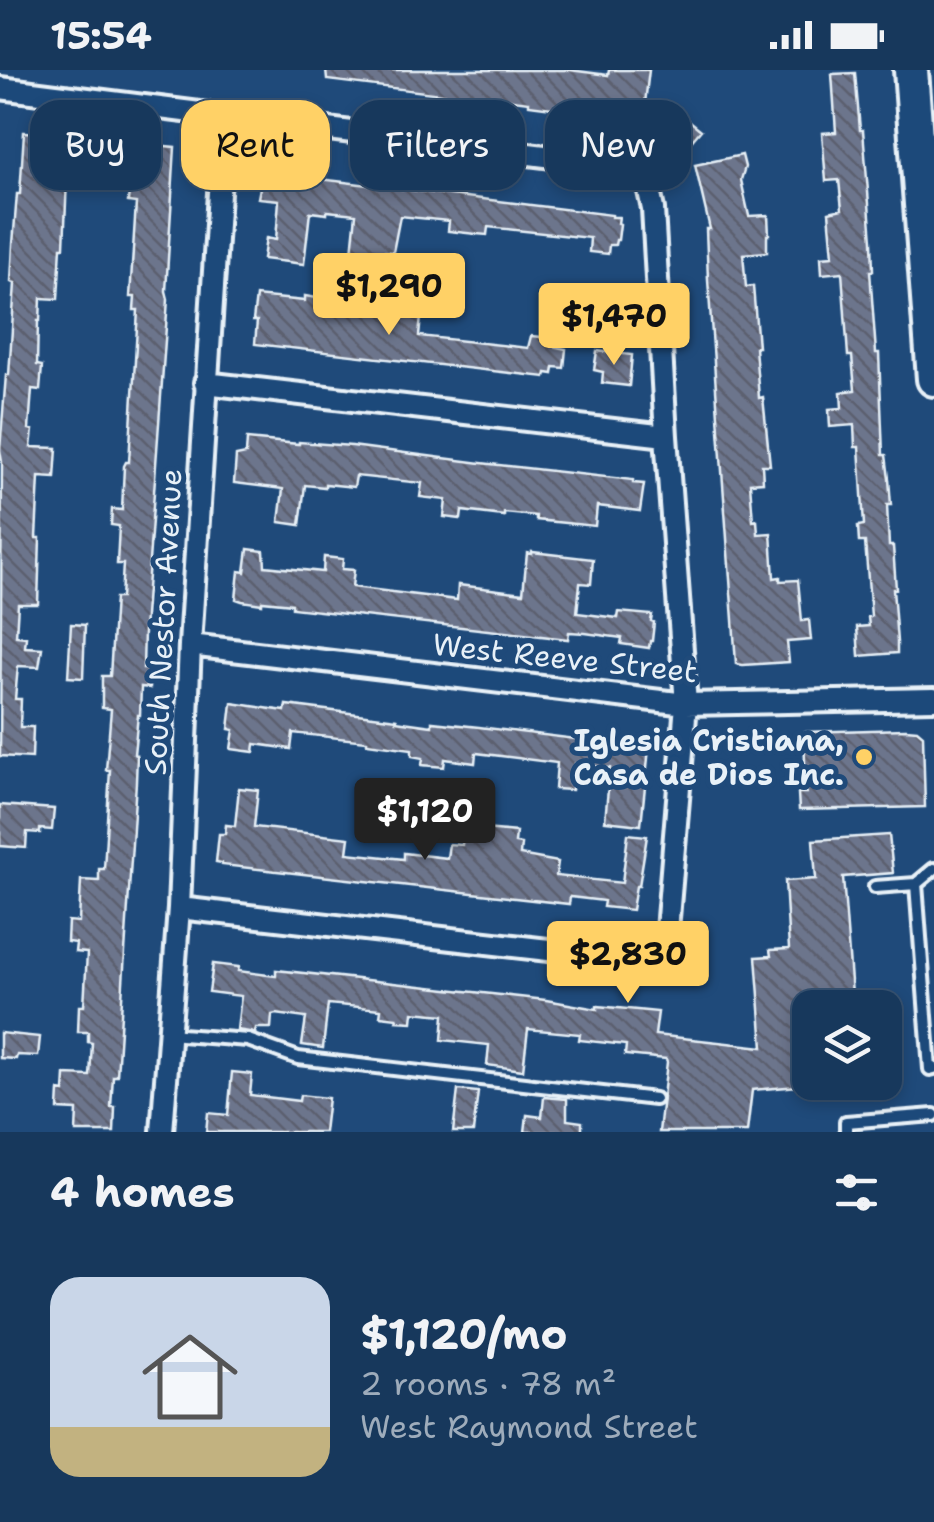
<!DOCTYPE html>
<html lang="en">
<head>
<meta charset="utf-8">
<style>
  :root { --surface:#17385c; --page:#203f62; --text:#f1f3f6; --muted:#9eacbb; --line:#365272; --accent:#ffd166 }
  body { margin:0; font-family:"Shantell Sans",sans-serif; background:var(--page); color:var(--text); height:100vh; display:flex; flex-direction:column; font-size:38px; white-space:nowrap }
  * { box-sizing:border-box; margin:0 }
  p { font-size:32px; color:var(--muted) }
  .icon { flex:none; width:55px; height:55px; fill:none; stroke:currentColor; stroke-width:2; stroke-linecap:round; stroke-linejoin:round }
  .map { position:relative; height:1062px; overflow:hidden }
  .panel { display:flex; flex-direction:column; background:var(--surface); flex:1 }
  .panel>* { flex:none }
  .guide { position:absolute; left:30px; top:30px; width:875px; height:90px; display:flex; gap:20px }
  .controls { position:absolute; left:792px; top:920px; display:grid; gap:20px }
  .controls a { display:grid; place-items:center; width:110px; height:110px; border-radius:20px; background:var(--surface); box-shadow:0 5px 15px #0003,0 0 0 2px var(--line); font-size:50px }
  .price { position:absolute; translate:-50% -85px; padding:0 22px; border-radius:10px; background:var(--accent); color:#111; font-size:32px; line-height:65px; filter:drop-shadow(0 2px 5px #0008) }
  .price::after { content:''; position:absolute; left:50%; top:60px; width:30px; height:22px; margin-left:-15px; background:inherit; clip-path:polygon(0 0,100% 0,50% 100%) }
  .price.on { background:#222; color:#fff }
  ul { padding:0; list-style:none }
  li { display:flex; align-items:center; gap:30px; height:250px; padding:0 50px }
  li+li { border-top:2px solid var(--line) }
  li span { display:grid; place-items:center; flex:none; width:280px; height:200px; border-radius:30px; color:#555 }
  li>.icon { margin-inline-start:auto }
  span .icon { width:120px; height:120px; fill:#fffc; stroke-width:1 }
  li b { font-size:42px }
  h2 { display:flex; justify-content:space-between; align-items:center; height:120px; padding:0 50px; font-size:42px }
  .pill { padding:0 35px; border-radius:30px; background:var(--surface); box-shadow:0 5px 15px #0003,0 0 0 2px var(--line); font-size:35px; line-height:90px }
  .pill.on { background:var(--accent); color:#111 }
  .status { display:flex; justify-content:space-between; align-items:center; height:70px; padding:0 50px; background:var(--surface); direction:ltr }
  .status svg { height:28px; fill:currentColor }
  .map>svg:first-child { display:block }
</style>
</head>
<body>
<div class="status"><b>15:54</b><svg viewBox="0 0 49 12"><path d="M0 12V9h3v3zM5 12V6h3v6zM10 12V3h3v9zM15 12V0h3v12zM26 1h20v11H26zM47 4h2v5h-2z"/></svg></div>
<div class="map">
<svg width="934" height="1062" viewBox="0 0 934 1062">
  <defs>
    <pattern id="building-back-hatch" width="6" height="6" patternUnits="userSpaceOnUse" patternTransform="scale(2.5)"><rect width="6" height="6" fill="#6c748c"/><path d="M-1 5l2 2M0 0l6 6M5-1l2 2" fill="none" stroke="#5b606e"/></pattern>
  </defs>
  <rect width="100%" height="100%" fill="#1f4a7a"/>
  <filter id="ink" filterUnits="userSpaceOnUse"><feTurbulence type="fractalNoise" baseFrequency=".01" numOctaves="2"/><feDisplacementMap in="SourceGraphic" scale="20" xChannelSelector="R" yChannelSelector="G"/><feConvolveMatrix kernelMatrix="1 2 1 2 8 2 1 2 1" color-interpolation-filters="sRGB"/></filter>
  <g filter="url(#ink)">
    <path fill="url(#building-back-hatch)" stroke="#e8f1f8" stroke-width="2.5" d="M326,0H570L608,5L609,0H649L643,50L529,35V32L498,28L497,31L327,10Z
      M855,3L860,60H863L872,171L873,201H870L876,283H879L883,385H886L889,409L891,435H887L889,476H893L896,519H893L897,572V583L859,586L857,557L869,556L868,547L871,546L865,472H859L858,456L864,455L859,377H855L854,355L830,357L829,339L842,338L841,322L855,320L852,286H848L842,202L822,204L821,187L833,186L829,142L842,139L839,110L826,111L822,63L836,62L832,4Z
      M670,35L701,60L683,81L664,64L675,53L656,51Z
      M24,62L54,64L52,86L68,87L64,177H61L58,229L41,228L40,251H38L37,295L42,296L40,320L32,319L29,359L33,360L31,377L57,378L55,408L39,407L36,468H40L38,534H18L16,566L26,567L25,577L42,578L39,597L18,596L15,629H21L20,657H33L32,688L0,686L2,392L0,380L6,305H9L15,213L11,212L13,174L17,124H20Z
      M132,73L175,77L166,221L168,229L144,560L143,599H151L150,618L141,617L140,645H138L134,684L137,685L136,712L117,1006H113L111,1037H115L114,1062H76L77,1040L58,1039L59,1021L64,1022L65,1005L90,1006L92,973L88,972V962H78L79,936H84L87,883L75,882L76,873L67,872L68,851L79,852L81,810L99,811V799H104L110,700H106L111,639L102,638V606H110L115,528H121L123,494H117L119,456L111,455L112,439L122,440L124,396L126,392H129L138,240H134L135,227H130L136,133L128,132L130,109H126L127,105L99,103L101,83L132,85Z
      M742,85L745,97L741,110L749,146L768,145L769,165H767V182L743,184L746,217L753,216L758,277H755L759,328L763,327L770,395H762L763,412L750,413L753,451L757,450L758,464L771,463L774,508L780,507V511L798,510L802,551L809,550L811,570L787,572L789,592L743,595L736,594L733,550L708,210L706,159H710L695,95Z
      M263,102L612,145V147H619L618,153L620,154L618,170H616L615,175H609L608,184L589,182L590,168L488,157L487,165L476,164L448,161L449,151L400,146L393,182L376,181L373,204L350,202L356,144L327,141V144L310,142L304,194L263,189L266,168L276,170L279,130L258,128Z
      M323,222L344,224L342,237L421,247L419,266L528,278L531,266L553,268L552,276L566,279L564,298L554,297L553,304L546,303L545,307L255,274L257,251H253L256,226L305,231V226L323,229Z
      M597,281L632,285L629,316L602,313L603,302L594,300Z
      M247,369L299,374V372L352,376L481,393L633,410V413L644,414L640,441L597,436L595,456L536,450V446L504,443V446L462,441L461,449L444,447L446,430L420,427L422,413L356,406L354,417L325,414V417L305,415L300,455L279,452L283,419L234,413L236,386L246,384Z
      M248,479L264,481L265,496L323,502L324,487L343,489L342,499L354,500L352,517L457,530L458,515L523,523L527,483L532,484V482L593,489L591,514L580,513L577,543L618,548L619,542L652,545L651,551L654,552L652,571H650L649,578L621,574L622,568L585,563L569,562L568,569L292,538V534L262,531V534L242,531L236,529L239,501L245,502Z
      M71,554L85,555L83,608L68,607Z
      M232,633L285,641L286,635L397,649L396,651L432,656V652L479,657L649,678L641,755L605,751L610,698L575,694L572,720L555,719L557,693L476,683L475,693L445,689L444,697L422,695L423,688L412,686V679L367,673V671L293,663L291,679L255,674L254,682L231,679L234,660L229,659Z
      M906,659L917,660L923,665L925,737L799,740L798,723H806L804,662Z
      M239,718L258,720L254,757L349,768L347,783L404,789V783L447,788L449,774L462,775L464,757L516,762L515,773L521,774L520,785L558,792L556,806L622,813L628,764L647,766L639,816H636L632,840L603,837L604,831L570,827L569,834L222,795V793L216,792L219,764H225L226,755L235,756Z
      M0,735L54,739L52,760L40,759V763L27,762L26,778L0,776Z
      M889,765L893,803L843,807L853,938H810V1015L752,1020L747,1062H659L667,992L666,989L625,985L626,975L579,970L580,964L528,959L523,1000L487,995L489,975L442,970L444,945L413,942L412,952L396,951L397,948L380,946L381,939L328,934L323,978L302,975L306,948L276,944L272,945L271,958H256L255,963L237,960L241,926L209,922L213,894L239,897L238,901L276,906V900L546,930L597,939V936L658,942L655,965L763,977L756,887L771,886L770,880L789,879L785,811L816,809L813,770Z
      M0,963L40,967L38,986L17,985L16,989L0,988Z
      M232,1002L252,1004L250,1025L299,1031L300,1025L328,1028L324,1062H206L208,1043L228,1045Z
      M458,1020L478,1022L473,1062H453Z
      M544,1027L567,1029V1050L582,1052V1062H525L527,1045L542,1047Z"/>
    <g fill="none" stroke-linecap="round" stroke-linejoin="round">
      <defs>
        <path id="lane" d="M916,814L934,799
          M875,817L916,814L930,999L934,998
          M168,964L248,970L298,988L655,1029
          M846,1062V1052L934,1045"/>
        <path id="street" d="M0,18L609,94L647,112L653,139L666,366L686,634L666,872L645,891L179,838
          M205,313L666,366
          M190,575L686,634L934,629
          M162,1062L179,838L190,575L224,45"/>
        <path id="primary" d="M911,0L934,309"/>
      </defs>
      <use href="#lane" stroke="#e8f1f8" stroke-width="18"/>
      <use href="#street" stroke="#e8f1f8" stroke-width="28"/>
      <use href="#primary" stroke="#e8f1f8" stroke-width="40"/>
      <use href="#lane" stroke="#1f4a7a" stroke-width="10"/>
      <use href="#street" stroke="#1f4a7a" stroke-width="20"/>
      <use href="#primary" stroke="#1f4a7a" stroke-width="32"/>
    </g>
  </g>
  <circle fill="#ffd166" stroke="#1f4a7a" stroke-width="4" cx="864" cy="687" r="10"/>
  <g text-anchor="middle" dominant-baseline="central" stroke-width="10" stroke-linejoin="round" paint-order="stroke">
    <g font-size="30" fill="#e8f1f8" stroke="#1f4a7a">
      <text transform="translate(163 552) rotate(-87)">South Nestor Avenue</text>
      <text transform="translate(565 588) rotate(6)">West Reeve Street</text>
    </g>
    <g font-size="30" font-weight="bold" fill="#e8f1f8" stroke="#1f4a7a" text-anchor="end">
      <text x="844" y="670">Iglesia Cristiana,<tspan x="844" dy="34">Casa de Dios Inc.</tspan></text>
    </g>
  </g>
</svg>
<div class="controls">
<a><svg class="icon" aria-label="layers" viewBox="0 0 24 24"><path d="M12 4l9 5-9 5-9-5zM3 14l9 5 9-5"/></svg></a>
</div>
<b class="price" style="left:389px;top:268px">$1,290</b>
<b class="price" style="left:614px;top:298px">$1,470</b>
<b class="price on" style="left:425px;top:793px">$1,120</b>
<b class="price" style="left:628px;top:936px">$2,830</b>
<div class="guide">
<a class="pill">Buy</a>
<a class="pill on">Rent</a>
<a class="pill">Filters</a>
<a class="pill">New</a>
</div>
</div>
<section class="panel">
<h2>4 homes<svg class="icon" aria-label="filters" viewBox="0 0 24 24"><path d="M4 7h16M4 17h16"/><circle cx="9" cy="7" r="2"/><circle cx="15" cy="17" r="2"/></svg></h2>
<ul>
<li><span style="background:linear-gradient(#c9d6e8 75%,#c2b280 0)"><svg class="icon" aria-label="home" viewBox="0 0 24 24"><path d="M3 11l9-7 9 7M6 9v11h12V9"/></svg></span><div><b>$1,120/mo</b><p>2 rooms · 78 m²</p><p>West Raymond Street</p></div></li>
</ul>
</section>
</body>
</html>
